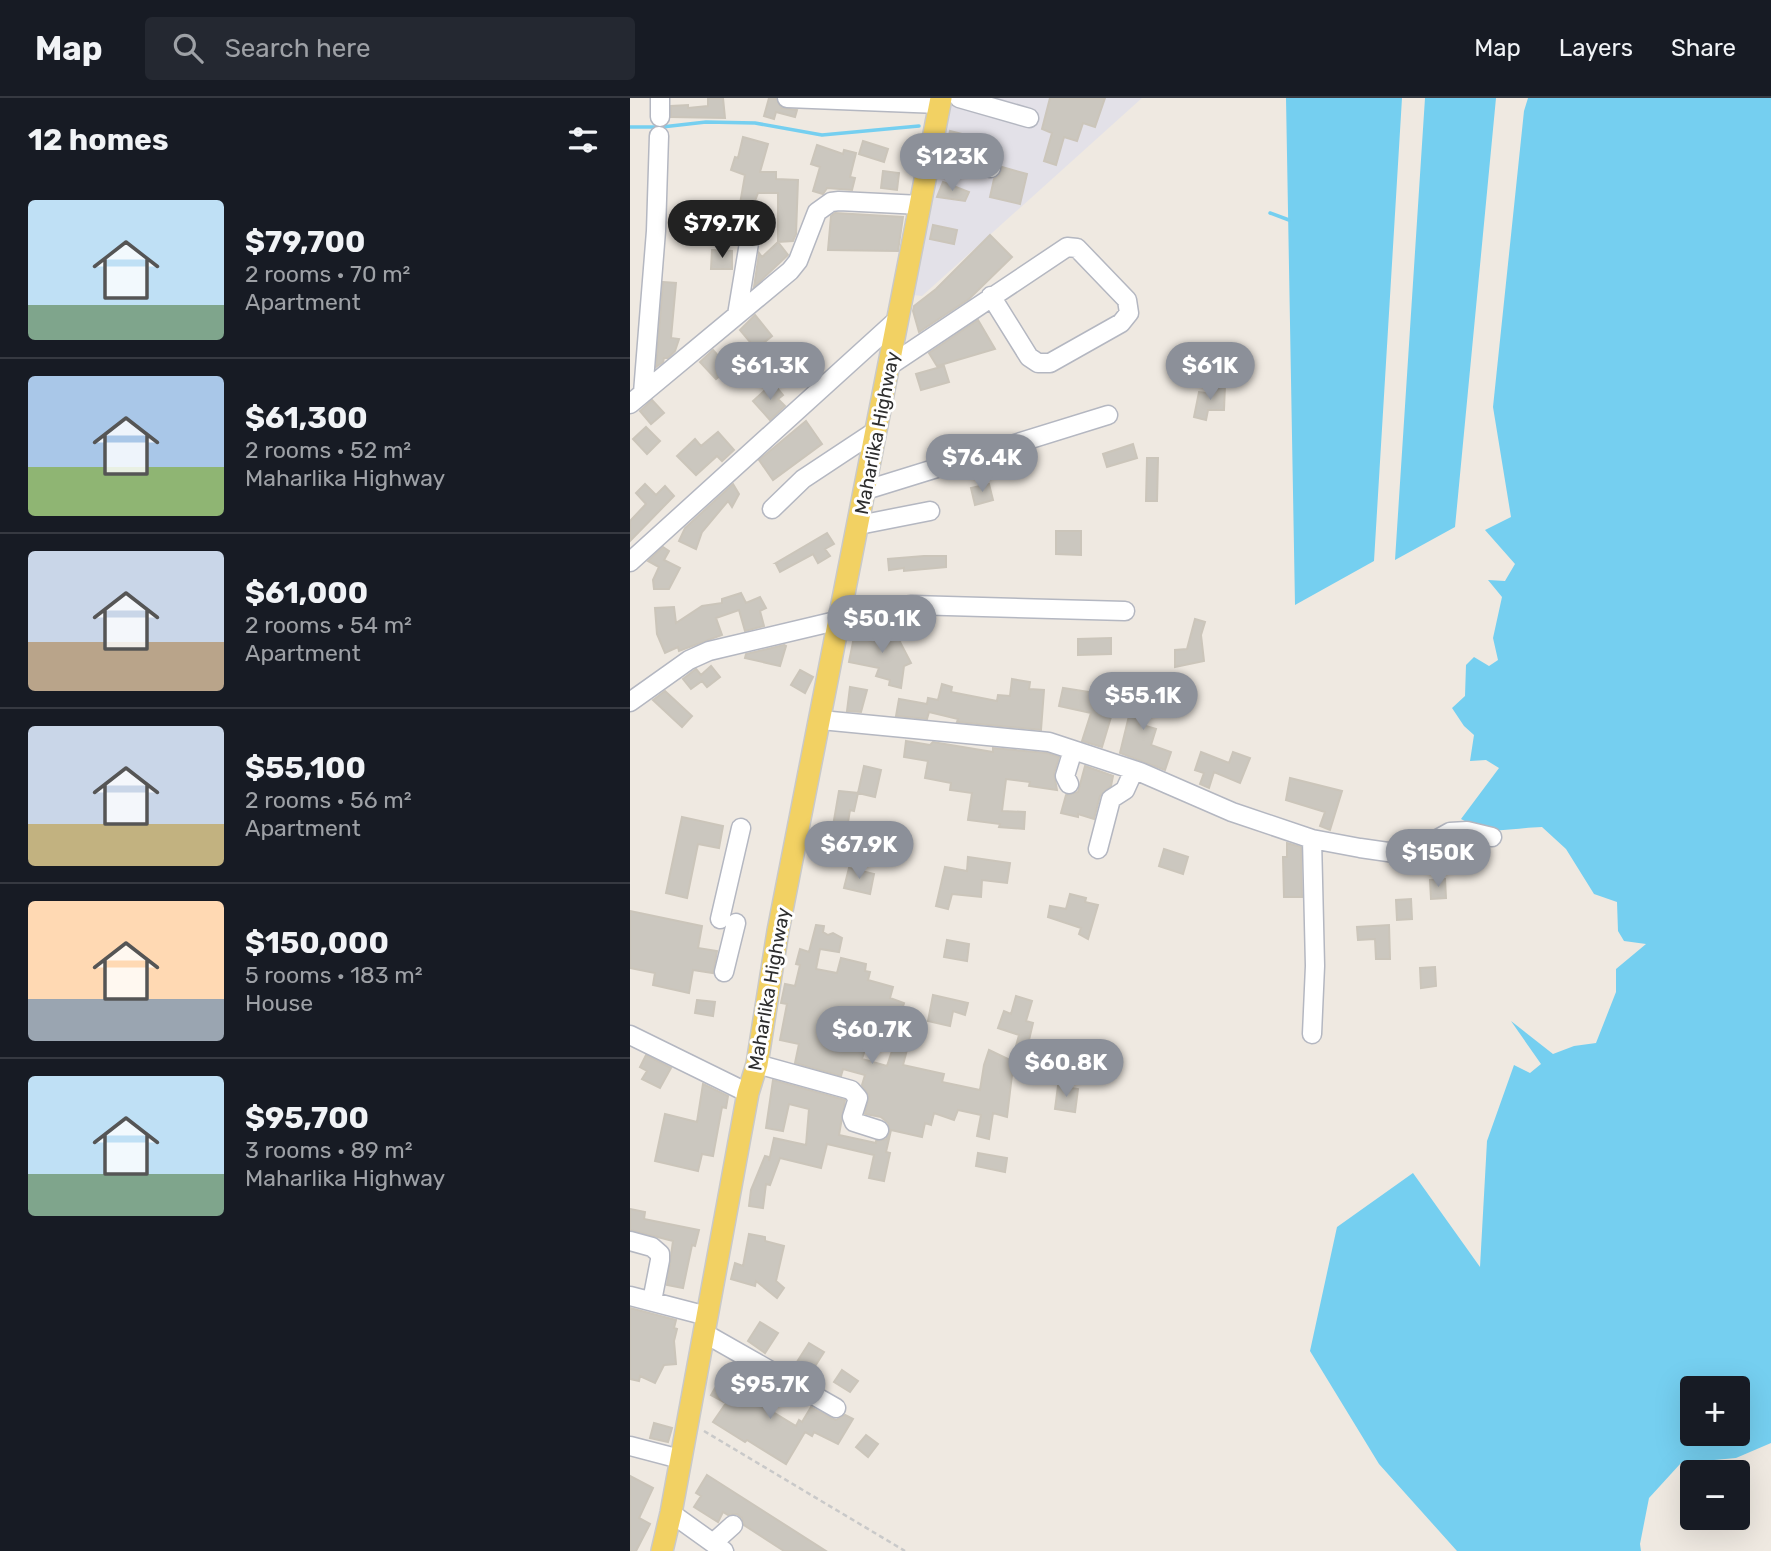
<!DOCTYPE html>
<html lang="en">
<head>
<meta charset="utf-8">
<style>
  :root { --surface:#171b24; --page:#242831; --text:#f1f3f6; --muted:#9ea1a6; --line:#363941; --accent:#8c9099 }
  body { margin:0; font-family:Rubik,sans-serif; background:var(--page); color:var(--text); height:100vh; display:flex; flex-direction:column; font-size:26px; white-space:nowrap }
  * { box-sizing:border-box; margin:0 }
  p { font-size:23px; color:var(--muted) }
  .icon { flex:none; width:38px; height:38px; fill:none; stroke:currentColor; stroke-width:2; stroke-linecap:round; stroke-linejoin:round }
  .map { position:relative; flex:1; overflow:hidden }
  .sheet { display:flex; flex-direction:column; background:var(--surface); width:630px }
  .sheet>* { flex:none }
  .tools { position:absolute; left:1050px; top:1278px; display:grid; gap:14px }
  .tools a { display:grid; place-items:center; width:70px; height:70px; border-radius:7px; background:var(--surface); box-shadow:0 7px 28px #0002; font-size:35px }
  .price { position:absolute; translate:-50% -60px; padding:0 16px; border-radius:24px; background:var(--accent); color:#fff; font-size:23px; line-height:46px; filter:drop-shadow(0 2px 4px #0008) }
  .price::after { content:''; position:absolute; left:50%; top:42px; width:21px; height:16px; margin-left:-10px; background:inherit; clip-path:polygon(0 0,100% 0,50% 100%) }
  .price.current { background:#222; color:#fff }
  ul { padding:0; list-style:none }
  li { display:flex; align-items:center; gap:21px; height:175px; padding:0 28px }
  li+li { border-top:2px solid var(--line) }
  li span { display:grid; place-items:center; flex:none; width:196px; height:140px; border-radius:7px; color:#555 }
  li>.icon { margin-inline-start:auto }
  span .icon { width:84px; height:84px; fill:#fffc; stroke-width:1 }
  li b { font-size:30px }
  h2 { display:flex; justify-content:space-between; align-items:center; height:84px; padding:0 28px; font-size:30px }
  header { display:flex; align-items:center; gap:42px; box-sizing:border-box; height:98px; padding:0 35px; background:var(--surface); border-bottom:2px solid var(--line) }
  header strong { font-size:33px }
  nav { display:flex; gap:38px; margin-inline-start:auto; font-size:24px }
  .search { width:490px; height:63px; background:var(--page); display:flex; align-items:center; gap:18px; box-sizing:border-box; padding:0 24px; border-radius:7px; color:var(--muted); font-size:26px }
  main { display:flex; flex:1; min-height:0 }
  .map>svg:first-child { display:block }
</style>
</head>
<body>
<header>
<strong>Map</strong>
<div class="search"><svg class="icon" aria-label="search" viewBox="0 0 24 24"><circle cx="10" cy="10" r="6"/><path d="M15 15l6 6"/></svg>Search here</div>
<nav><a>Map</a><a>Layers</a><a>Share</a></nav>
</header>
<main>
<section class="sheet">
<h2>12 homes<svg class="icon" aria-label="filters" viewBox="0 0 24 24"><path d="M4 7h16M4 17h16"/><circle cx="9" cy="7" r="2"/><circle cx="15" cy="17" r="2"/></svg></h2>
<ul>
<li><span style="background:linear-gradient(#bfe0f5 75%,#7fa58c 0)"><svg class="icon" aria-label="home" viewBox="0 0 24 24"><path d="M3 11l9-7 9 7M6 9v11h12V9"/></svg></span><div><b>$79,700</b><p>2 rooms · 70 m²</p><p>Apartment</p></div></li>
<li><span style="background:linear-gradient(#a9c7e8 65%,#8fb573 0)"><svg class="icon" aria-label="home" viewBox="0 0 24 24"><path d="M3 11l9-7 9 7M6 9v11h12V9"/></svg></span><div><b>$61,300</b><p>2 rooms · 52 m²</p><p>Maharlika Highway</p></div></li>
<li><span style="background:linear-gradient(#c9d6e8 65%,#b9a48a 0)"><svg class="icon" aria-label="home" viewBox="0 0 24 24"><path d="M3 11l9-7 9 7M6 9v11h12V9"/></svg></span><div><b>$61,000</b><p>2 rooms · 54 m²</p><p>Apartment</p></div></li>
<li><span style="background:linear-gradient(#c9d6e8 70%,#c2b280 0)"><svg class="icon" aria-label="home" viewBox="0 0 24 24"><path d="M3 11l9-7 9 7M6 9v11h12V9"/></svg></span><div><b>$55,100</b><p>2 rooms · 56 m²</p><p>Apartment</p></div></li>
<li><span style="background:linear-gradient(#ffd9b3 70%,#9aa5b1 0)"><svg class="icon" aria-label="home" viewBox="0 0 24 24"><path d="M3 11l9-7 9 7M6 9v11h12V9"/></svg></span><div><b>$150,000</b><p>5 rooms · 183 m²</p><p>House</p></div></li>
<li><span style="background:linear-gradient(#bfe0f5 70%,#7fa58c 0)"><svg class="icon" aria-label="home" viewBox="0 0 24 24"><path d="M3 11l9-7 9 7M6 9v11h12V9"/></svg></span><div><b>$95,700</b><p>3 rooms · 89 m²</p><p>Maharlika Highway</p></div></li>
</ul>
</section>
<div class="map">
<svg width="1141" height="1453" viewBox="0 0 1141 1453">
  <rect width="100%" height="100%" fill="#efe9e1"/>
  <path fill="#e3e1e8" d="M308,0H512L292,198L261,194Z"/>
  <path fill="#75cff0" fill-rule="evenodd" d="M656,0H772L744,463L665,507Z
    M795,0H866L825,429L765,462Z
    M898,0H1141V1345L1106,1360L1051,1365L1019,1400L1010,1446L1011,1453H827L749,1366L680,1253L707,1129L783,1075L850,1169L857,1043L884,967L900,975L911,966L881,923L923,956L944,948L966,945L986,894V871L1016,846L994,843L988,833L987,804L964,796L936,751L912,729C879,730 863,739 831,721L869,670L856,662L840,663L844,637L834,628L822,610L835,598L836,567L844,559L859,568L868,562L863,540L872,499L858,482L875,483L885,466L855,432L881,419L863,309L894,13ZM1062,1290H1108V1335H1062Z"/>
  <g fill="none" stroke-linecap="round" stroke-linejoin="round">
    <path stroke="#75cff0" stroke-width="3.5" d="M0,29H32L76,24L125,25L192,37L289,28
      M640,115L659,122"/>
  </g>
  <path fill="#cbc7bf" stroke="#cbc5ba" stroke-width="2" fill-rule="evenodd" d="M78,0H93L95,20L41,19V8L58,7V10L78,8Z
    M139,0L146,1L152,10L167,12L165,19L146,14L144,21L134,18Z
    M420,0H475L465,29L453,25L447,43L434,39L426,67L414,63L422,35L412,31Z
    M320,33L340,38L337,52L317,46Z
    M113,39L138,46L130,74H146V81L168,82L166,136L163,143L148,144V95H128L122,111L110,106L115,77L101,72L105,59L108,60Z
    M233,43L258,51L254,64L229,56Z
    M187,47L213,56L214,52L226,55L220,79L225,80L222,92L197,90L193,96L183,93L190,69L181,66Z
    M372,69L397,76L390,106L360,99L364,81L369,77Z
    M253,73L269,75L267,92L251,90Z
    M313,84L339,94L335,103L307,99Z
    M205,115L273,119L268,153L198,152L201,118Z
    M303,127L327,132L324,146L300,141Z
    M360,137L382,159L339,201L289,234L283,213L284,208L306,191Z
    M148,144L158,157L124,189L129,155L132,159Z
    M82,152L102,153V171H81Z
    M33,184L46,185L41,240L49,241L45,253L38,260H34L33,264L26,269Z
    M125,217L142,238L126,251L110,232Z
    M348,222L365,251L307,268L299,255Z
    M83,252L99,270L86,281L70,264Z
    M314,268L319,284L291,292L286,276Z
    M143,285L153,297L148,301L155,308L140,322L123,303Z
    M595,287L594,312H578L576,322L564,319L569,294L576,295Z
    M22,302L34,315L21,326L10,313Z
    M176,323L192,346L143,382L129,362Z
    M16,329L30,343L17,356L3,341Z
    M88,334L104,352L92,363L87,358L66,377L47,358L65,341L71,348Z
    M503,346L507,360L477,369L473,356Z
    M517,360H528L527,403H516Z
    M15,386L26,397L35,388L44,398L0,443V423L16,406L6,395Z
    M103,386L109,396L102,409L98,403L72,434L66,451L49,443L55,430Z
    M359,386L363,402L345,407L341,390Z
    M426,433H451V457L426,456Z
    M197,435L204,446L195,451L200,458L188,465L183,456L150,474L146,466L148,465H146Z
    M33,449L39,453L34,462L50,470L39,491H24L23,482L29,469L18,463Z
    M294,458H316V469L274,473V470L259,472L258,461Z
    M111,495L116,505L130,499L136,510L130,513L134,528L115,533L109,512L86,520L92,537L49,553L48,549L35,555L27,536L25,510L44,509L46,525L72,508L92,505V501Z
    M565,521L575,524L571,537L574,563L545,569V552L557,551Z
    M244,530L272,538L270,544L281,565L274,568L271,590L259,587L260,582L246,578L249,570L219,564L224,539L241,543Z
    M481,540V556L448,557V541Z
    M154,547L156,548L150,568L115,560L116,556Z
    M81,568L90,579L77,589L72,583L61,591L53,581L66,571L71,577Z
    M170,572L183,579L175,595L161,587Z
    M382,581L400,584L399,591L414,592L411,632L327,624L328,621L299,614L297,621L266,618L269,601L297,606L298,600L308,602L312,586L322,589L321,594L367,603L368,597L380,598Z
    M469,583L490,589L472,649L452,643L461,615L429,608L433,590L465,595Z
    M507,585L528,591L522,609L516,607L509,626L526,631L521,647L541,654L535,672L490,655Z
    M220,589L237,592L231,614L217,613Z
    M35,593L62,618L52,629L23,602Z
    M276,643L300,647L303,644L363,654V650L417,655L429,659L424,676L427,692L399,688L400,684L376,681L372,713L395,714L394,731L369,729L370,726L338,722L342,695L320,692L321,685L295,680L298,663L274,659Z
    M571,654L599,665L603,654L620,660L610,685L584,674L579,690L570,686L574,675L565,672Z
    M234,668L251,672L245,699L228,695Z
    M455,668L483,678L481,688L470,698L464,721L448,716V719L431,715L436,697L448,694Z
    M660,680L712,693L700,732L690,728L695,714L656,702Z
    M209,693L228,695L224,713L220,712L215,742L211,741L208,760L189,757L194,726L203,728Z
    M52,719L93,728L89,750L68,746L57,800L36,795Z
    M657,745L671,749L672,799H654L653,759H657Z
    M534,751L558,759L553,776L529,768Z
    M338,759L380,765L377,785L352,782L351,799L322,796L318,811L306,808L315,769L337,773Z
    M219,770L244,776L240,796L214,790Z
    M815,781L816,800L801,801L800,782Z
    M440,796L456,800L455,804L468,807L458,841L449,836L451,830L418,819L420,808L436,811Z
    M781,801L782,821L767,822L766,802Z
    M0,813L72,828L68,850L87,853L83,875L63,872L59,895L23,887L25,875L0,870Z
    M186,827L194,828L193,834L198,837L203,835L212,840L209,854L190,851L186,871L207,875L211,860L236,866L235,873L240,874L238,882L263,889L260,900L274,905L269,922L258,918L254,935L247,933L244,944L238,942L232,961L257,968L265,944L278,948L273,967L314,976L312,984L350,992L354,967L359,952L382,963L389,937L368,930L374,913L381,916L386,898L402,903L396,923L403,925L399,942L406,944L402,958L412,971V979L382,977L377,1019L363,1015L359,1041L347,1038L351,1017L328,1012L324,1022L304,1015L301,1027L295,1025L292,1039L261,1032L256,1054L260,1055L254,1083L239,1080L244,1057L197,1046L191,1070L150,1060L140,1087L136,1086L133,1110L119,1108L121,1092L135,1058L139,1059V1063L144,1040L176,1047L179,1011L159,1006L153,1033L136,1030L143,982L215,1002L209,1037L246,1045V1043L256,1041L260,1035L258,1025L251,1019L235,1016L239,998L232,987L235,977L213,971L211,978L165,965L169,946L150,942L157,906L151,905L155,886L165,888L170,867L166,866L170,851L179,854ZM214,910L234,917L226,948L205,941Z
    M759,827L760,861H746L745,841L728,842L727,829Z
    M317,842L339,846L337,863L314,859Z
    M805,869L806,888L791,890L790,870Z
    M303,897L338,905L335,917L323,913L320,928L298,923Z
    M67,902L85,904L83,918L65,915Z
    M16,957L41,970L30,990L12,981L17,973L10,969Z
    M73,986L98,998L96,1010L92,1009L83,1058L72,1056L68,1073L25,1063L35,1016L67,1024Z
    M428,988L448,991L445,1014L425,1011Z
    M348,1055L377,1060L375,1074L346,1068Z
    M0,1111L15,1114L14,1121L69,1132L65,1148L62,1147L53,1190L37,1187L43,1143L0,1132Z
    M119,1136L135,1139V1143L154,1148L146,1183L154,1190L147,1200L126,1183L125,1188L101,1181L105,1165L113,1168Z
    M0,1210L46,1222L44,1230L47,1231L44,1243L46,1266L34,1267L25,1285L10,1278L9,1283L0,1281Z
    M130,1224L148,1235L135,1255L118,1243Z
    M179,1245L194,1254L182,1273L167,1264Z
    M96,1271L117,1283L110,1294L166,1328L169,1322L172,1324L181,1309L201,1320L206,1322L215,1317L223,1321L208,1346L184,1334L182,1338L175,1334L156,1366L117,1342L115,1344L83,1324L96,1305L81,1297Z
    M212,1272L228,1283L220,1294L204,1284Z
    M24,1325L42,1330L38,1344L20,1340Z
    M236,1337L248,1346L238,1359L226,1349Z
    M77,1377L196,1453H154L114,1427L112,1420L107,1416L98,1417L93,1414L88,1424L64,1409L71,1398L66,1395Z
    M0,1378L23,1390L9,1420L20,1426L6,1453H0Z"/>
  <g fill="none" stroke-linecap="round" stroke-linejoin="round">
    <defs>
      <path id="minor" d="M157,0L309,6
        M329,0L399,20
        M30,19V0
        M301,54L361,70
        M107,217L121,133
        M259,268L437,149L447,150L497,202L499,215L491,225L420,265H408L399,259L361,198
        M13,295L26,133L29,38
        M0,306L160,173L168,163L187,114L201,104L209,103L291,107
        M236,392L478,317
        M142,411L173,381L247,332
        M229,427L300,413
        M0,464L268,221
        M212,515L282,507L495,513
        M0,604L59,562L79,553L210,522
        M191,622L419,644L510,674L602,714L682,741L730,750L765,755L784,754L820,734L837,733L862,739
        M439,686L435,678L443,652
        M682,741L685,868L682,936
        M468,751L481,701L495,692L504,672
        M90,821L111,730
        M94,874L106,825
        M0,937L118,995
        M127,966L221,992L228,1000L222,1019L224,1024L249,1032
        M0,1143L22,1149L30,1156V1162L22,1203
        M0,1198L77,1218
        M74,1235L206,1310
        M0,1348L50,1361
        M41,1415L94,1453
        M83,1445L103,1427"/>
      <path id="major" d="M32,1453L41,1415L118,995L127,966L148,833L311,0"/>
    </defs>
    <use href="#minor" stroke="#b4b7c1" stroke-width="21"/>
    <use href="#major" stroke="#c9c9c9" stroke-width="24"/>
    <path stroke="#c9c9c9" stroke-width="2.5" stroke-dasharray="5 3.5" stroke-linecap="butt" d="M74,1333L275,1453"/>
    <use href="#minor" stroke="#fff" stroke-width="18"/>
    <use href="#major" stroke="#f2d163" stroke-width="21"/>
  </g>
  <g text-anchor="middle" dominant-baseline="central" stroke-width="6" stroke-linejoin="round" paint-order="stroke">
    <g font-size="19" fill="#2e2e2e" stroke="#fff">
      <text transform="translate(247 335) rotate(-79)">Maharlika Highway</text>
      <text transform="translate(139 891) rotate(-80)">Maharlika Highway</text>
    </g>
  </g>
</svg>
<div class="tools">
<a>+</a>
<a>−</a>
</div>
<b class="price" style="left:322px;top:95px">$123K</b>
<b class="price current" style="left:92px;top:162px">$79.7K</b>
<b class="price" style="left:140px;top:304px">$61.3K</b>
<b class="price" style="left:580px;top:304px">$61K</b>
<b class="price" style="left:352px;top:396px">$76.4K</b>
<b class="price" style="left:252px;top:557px">$50.1K</b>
<b class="price" style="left:513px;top:634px">$55.1K</b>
<b class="price" style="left:229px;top:783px">$67.9K</b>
<b class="price" style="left:808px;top:791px">$150K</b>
<b class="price" style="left:242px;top:968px">$60.7K</b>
<b class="price" style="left:436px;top:1001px">$60.8K</b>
<b class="price" style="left:140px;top:1323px">$95.7K</b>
</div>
</main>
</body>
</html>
